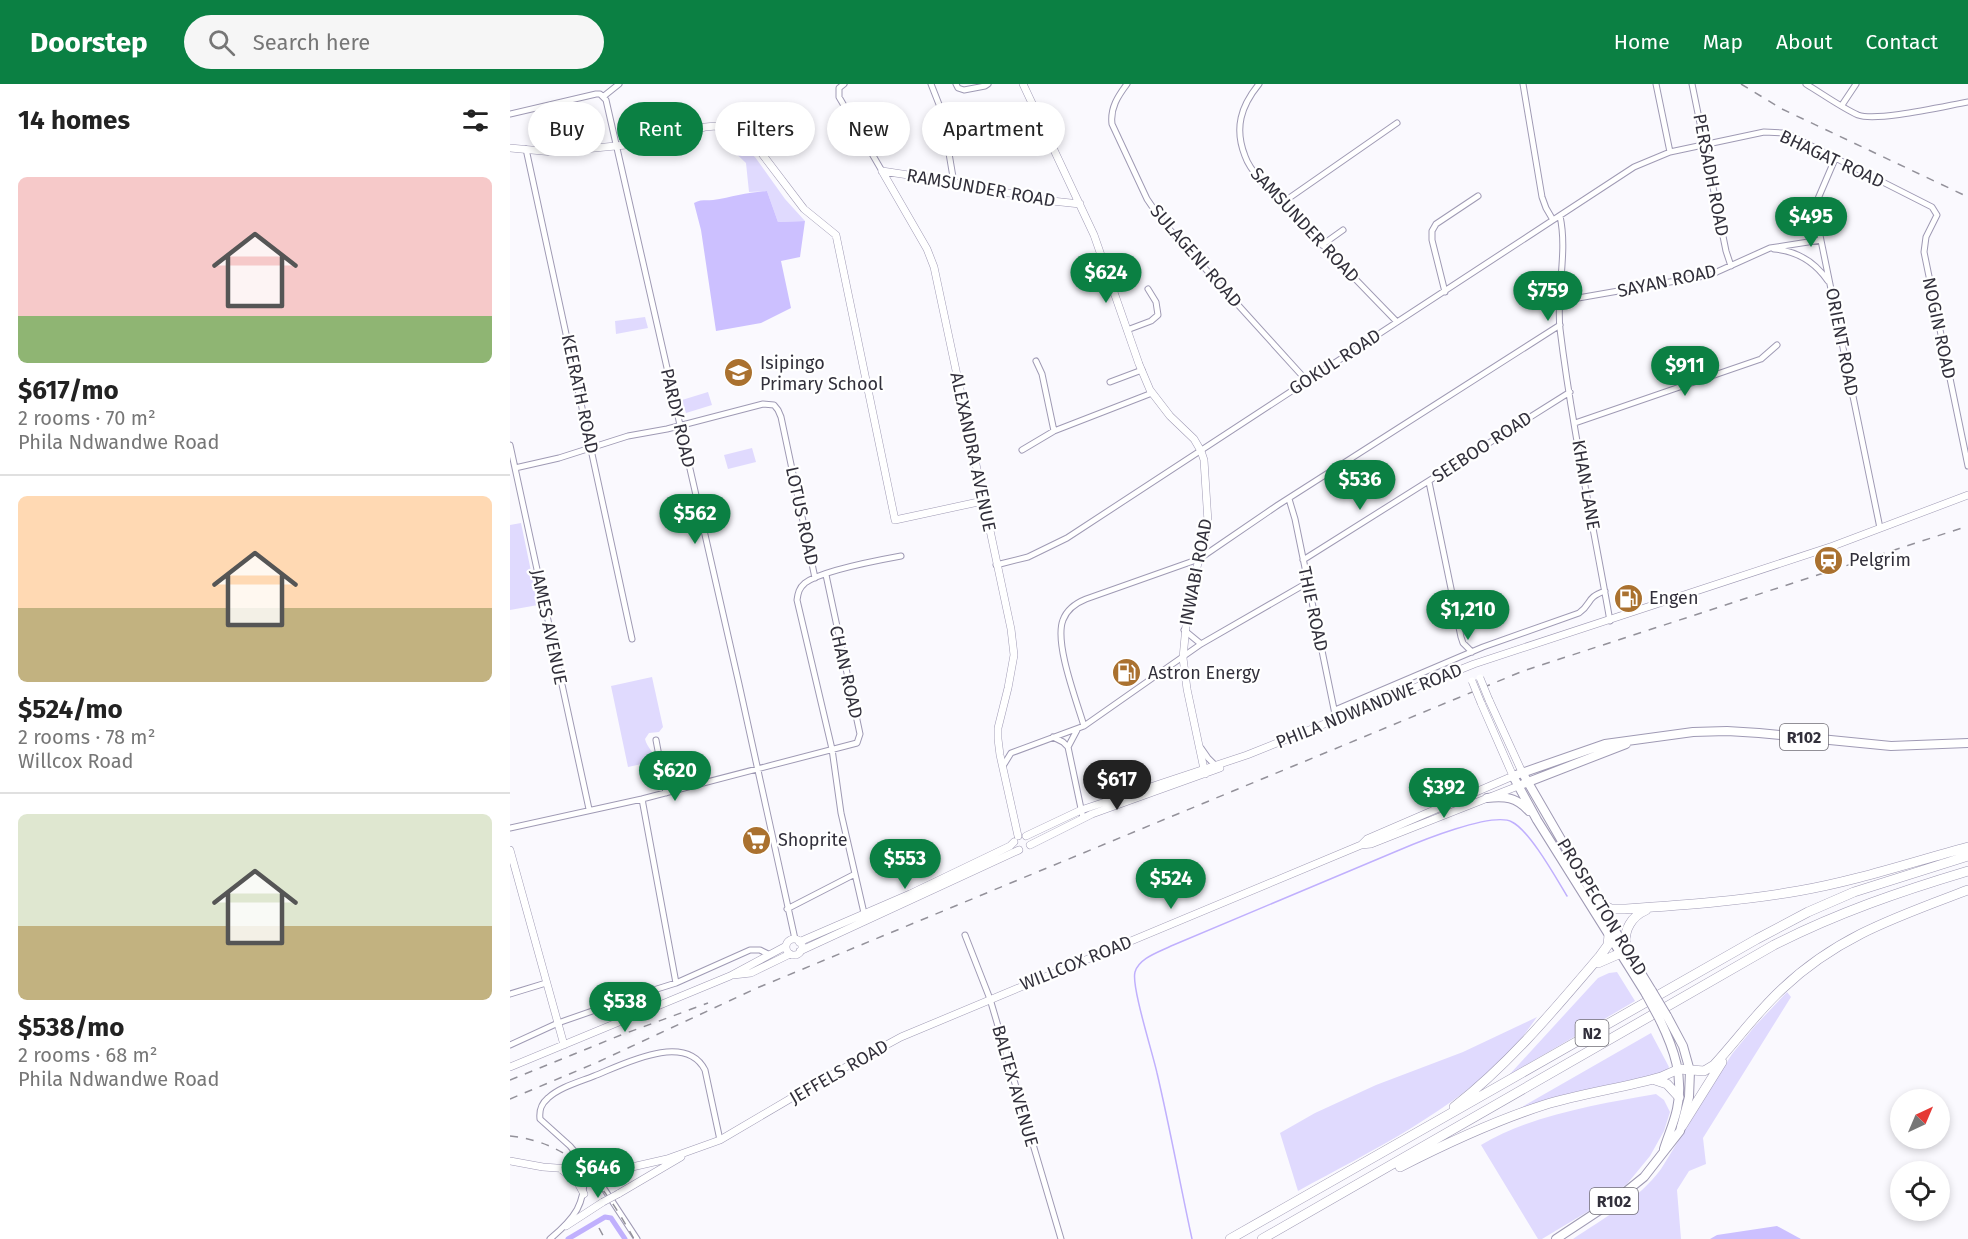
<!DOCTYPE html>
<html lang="en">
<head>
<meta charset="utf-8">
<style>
  :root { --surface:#fff; --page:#f6f6f6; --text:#222; --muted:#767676; --line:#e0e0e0; --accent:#0b8043 }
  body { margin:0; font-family:"Fira Sans",sans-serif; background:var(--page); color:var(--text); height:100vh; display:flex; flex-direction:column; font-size:22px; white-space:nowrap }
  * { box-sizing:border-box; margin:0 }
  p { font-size:20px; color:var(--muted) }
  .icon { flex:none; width:33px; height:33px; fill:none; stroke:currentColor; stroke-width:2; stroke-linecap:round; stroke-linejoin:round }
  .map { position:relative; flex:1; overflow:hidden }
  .panel { display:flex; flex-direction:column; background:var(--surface); width:510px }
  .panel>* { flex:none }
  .banner { position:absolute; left:18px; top:18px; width:570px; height:54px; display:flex; gap:12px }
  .needle { width:39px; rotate:44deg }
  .buttons { position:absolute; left:1380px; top:1005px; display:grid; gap:12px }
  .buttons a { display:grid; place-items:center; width:60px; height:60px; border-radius:50%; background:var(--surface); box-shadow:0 3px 9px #0003; font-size:30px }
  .price { position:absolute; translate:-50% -51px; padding:0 14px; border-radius:21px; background:var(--accent); color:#fff; font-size:20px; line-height:39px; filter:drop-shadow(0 2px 3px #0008) }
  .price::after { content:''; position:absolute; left:50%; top:36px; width:18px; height:14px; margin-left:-9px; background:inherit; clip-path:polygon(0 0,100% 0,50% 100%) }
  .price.active { background:#222; color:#fff }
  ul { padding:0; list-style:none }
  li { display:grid; align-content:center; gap:12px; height:318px; padding:0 18px }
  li+li { border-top:2px solid var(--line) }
  li span { display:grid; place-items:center; height:186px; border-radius:9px; color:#555 }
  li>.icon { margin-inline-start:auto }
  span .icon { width:108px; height:108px; fill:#fffc; stroke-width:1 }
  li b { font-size:26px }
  h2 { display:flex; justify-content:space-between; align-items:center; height:72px; padding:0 18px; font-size:26px }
  .chip { padding:0 21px; border-radius:27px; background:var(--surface); box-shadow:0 3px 9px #0003; font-size:21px; line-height:54px }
  .chip.active { background:var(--accent); color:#fff }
  header { display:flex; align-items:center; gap:36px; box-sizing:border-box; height:84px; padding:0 30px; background:var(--accent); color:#fff }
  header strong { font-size:28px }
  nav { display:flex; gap:33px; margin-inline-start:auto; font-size:21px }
  .search { width:420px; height:54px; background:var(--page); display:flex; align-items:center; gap:15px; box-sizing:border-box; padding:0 21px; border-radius:33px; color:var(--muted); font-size:22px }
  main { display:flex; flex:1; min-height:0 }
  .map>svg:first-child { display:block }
</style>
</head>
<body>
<header>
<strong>Doorstep</strong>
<div class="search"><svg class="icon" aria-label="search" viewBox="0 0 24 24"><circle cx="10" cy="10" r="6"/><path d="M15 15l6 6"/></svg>Search here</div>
<nav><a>Home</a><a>Map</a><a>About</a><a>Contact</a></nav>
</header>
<main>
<section class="panel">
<h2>14 homes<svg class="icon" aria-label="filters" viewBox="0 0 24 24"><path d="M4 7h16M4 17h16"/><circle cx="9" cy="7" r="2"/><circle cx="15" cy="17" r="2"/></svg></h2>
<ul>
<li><span style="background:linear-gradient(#f6c9c9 75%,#8fb573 0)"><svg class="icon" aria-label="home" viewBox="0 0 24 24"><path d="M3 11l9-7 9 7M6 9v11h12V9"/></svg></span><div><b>$617/mo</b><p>2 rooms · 70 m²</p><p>Phila Ndwandwe Road</p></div></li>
<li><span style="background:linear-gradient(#ffd9b3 60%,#c2b280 0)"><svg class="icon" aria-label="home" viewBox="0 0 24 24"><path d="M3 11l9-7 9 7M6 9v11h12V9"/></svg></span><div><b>$524/mo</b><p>2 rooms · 78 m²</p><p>Willcox Road</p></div></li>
<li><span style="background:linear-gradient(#dfe7d0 60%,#c2b280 0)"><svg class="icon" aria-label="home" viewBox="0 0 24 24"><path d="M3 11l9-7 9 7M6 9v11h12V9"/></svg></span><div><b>$538/mo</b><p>2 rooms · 68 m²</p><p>Phila Ndwandwe Road</p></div></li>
</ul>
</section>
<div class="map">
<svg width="1458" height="1155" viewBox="0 0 1458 1155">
  <rect width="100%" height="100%" fill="#faf9fe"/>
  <path fill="#e0dafe" d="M224,58L245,73L275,115L295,137L268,138L257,107L239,108L236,79L219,63L220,59Z
    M135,233L138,244L106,250L105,237Z
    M198,308L202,321L176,329L172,316Z
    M242,364L246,378L218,385L214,371Z
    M11,439L28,521L0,526V441Z
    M142,593L153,643L149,648L139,649L135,655C137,664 144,667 146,677L118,683L101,602Z
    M1107,888L1125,917L999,991L1088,894L1099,889Z
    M1277,908L1281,913L1193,1054L1196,1080L1179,1087L1167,1106L1171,1155H1063C1094,1134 1129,1115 1151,1085L1222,970L1245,942Z
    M1027,933C1019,944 1011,956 1002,966C942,1028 863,1066 788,1107L770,1049L805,1029L866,1001L953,968Z
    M1141,949L1159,983L1152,993C1097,997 1050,1014 998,1031Z
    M1146,1010L1154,1016L1160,1028L1154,1047L1140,1072L1117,1100L1082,1125L1032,1155H1028L971,1061C1021,1031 1089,1020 1146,1010Z"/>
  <path fill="#ccc0ff" d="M257,107L268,138L295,137L290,173L271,177L281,224L251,239L206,247L191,146L184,119C191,115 196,117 203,116C222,113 238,108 257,107Z
    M1267,1142L1291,1155H1200L1207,1151Z"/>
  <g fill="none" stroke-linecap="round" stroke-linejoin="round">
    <path stroke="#c0b0fd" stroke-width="1.5" d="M682,1155C670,1100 660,1044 647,989C643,970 621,902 625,888C629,874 649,868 661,862L887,767C908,758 983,727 1002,738C1020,747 1046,794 1057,812"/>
    <path stroke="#c0b0fd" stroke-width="5" d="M58,1155L95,1133L101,1134L115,1155"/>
    <defs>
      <path id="street" d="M334,0L329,4V13L372,87
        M421,0L432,28L444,99
        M446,0L448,4L454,6L475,2L478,0
        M617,0C608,12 600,24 602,40L637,115L652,137L797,297
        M749,0C731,22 724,44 735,72C741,90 765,111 779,125C814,163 851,201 887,238
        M1013,0L1032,113L1036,124L1043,136
        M1146,0L1160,68
        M1182,0L1216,167L1221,182
        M1296,0C1311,9 1332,24 1348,31C1367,38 1435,22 1458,18
        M94,12L109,0
        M1332,21L1346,0
        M0,30L86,10H90L96,16L229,600L285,855
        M16,65L122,555
        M1325,75L1307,117L1306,132L1370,444
        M772,119L887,39
        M1050,132C1058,169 1046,207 1050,245C1062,343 1083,440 1100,537
        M812,161L833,146
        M1264,165C1287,167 1305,178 1318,197
        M935,208L922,156V147L926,140L968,112
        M1051,217L1200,191L1260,164L1311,156
        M617,246L641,237L648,231L646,218L638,205
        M526,277L532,290L544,347
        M600,298L632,286
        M1065,339L1251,275L1267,261
        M0,361L79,725
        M512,366L544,347L642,309
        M5,384L49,374L118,352L157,345L253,320L264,321L268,326L271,333L305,494
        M919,398L951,553L953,559L962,568
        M779,415L785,435L826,635
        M793,476L1060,308
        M486,481L518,473L557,454L1124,83L1160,68L1254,48L1273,49L1282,52L1422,123L1427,131L1416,153L1414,168L1458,382
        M674,546L691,560
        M825,626L973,563L1069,529C1083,519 1075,514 1095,507
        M574,642C567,618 544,559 553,536C557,525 566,519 576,515L689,475L768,421L1050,241
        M567,646L558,663L573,734
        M543,653L553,658L558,663
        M146,656L156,709
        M691,664L698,674L706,682
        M493,682L501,669L574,642L691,560L797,499
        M132,715L166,899
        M0,744L132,715L347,659L350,650L316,491
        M277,825L345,790
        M354,829L331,729L322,665L287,516C288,509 289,504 295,499C311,487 369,476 391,472
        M455,851L480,915L551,1155
        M0,910L36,899
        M0,961L48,939L131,910L166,899L240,866H250L260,871
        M40,1155C65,1134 76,1120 74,1086
        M127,1155L89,1097L60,1062L30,1035C29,1026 31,1020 38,1014C50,1003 69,998 84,992C112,981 175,947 195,986L210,1056"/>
      <path id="secondary" d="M513,0L584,151L629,280L640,306L660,332L684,355L691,367L694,376L698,438L678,520L673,574L677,605L695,690
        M0,64L43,68L116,61L195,43L206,42L213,44L246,62L294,125L326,151L385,436L473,417
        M372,87L417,165L424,183L501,545L504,571L498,604L488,644V655L490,671L508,752
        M372,87L418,94L542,117L570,120
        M979,616L1012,688
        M516,752L571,726L737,671L964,580L1323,462L1458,411
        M520,761L582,730L710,684
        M851,761L857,755L1003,692L971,619
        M0,766L54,961
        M276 863a8 8 0 1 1 16 0a8 8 0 1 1-16 0Z
        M289,858L400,810L500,762L504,758
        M290,867L509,766
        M223,891L241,889L280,870
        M0,983L220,892L276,862
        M0,1077L33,1083L74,1086
        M52,1086L68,1099L74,1110
        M92,1086L122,1083L157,1075L210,1056L312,996L391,953L851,761L861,760L1008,702
        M108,1110L171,1073
        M56,1142L93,1118"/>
      <path id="primary" d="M1012,688L1082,809L1142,907
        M1013,700L1116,660
        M977,714C995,712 1006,713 1019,727
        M1136,910L1027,736L1003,692L1095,660L1183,648L1217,647L1249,649L1381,662L1458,659
        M1150,936C1164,965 1174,993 1167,1025C1164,1039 1158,1052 1154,1065
        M1046,1155L1108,1114L1134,1093L1170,1047L1179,1013L1180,987L1173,962L1157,932"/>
      <path id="highway" d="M1087,818L1101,825H1114C1172,821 1231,817 1288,807C1346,797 1402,778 1458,763
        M1088,879L1111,869L1116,862C1113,846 1122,832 1136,826
        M1145,996L1157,1000L1169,1013
        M944,1023C1000,979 1044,926 1090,872L1098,861L1099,851
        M1172,1042L1212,978
        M890,1083C937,1059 984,1037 1034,1021C1073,1009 1113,1004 1151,993L1169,985L1194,987L1204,981C1227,956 1247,928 1272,905C1328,852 1387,833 1458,806
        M720,1155L1247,855L1298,828L1344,808L1458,772
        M752,1155L1264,861C1327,829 1391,807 1458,787"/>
    </defs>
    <use href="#street" stroke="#9f9ab4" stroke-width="7"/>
    <use href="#secondary" stroke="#9f9ab4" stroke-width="8"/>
    <use href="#primary" stroke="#9f9ab4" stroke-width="10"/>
    <use href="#highway" stroke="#9f9ab4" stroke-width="10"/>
    <use href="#street" stroke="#fff" stroke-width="5"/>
    <use href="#secondary" stroke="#fff" stroke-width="7"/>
    <use href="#primary" stroke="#fff" stroke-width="8"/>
    <use href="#highway" stroke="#fff" stroke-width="9"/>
    <path stroke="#93919a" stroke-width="1.5" stroke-dasharray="8 8" stroke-linecap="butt" d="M1231,0L1272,25L1458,113
      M0,996L111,951L198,919
      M0,1015L88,978L247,904L1013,587L1458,442
      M0,1052C66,1059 94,1102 124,1155
      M89,1144L95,1155"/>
    <defs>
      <path id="secondary-bridge" d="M970,594L979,616
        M962,597L971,619
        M74,1086H92
        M93,1118L108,1110"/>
      <path id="primary-bridge" d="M1142,907L1157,932
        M1136,910L1150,936"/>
    </defs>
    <use href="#secondary-bridge" stroke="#9f9ab4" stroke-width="8" stroke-linecap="butt"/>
    <use href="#primary-bridge" stroke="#9f9ab4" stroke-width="10" stroke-linecap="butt"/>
    <use href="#secondary-bridge" stroke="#fff" stroke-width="7"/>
    <use href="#primary-bridge" stroke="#fff" stroke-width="8"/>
  </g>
  <defs>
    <symbol id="school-disc" viewBox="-11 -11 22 22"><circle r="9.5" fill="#aa712f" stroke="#fff"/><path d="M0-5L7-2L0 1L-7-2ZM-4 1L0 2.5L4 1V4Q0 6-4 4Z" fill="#fff"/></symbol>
    <symbol id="station-disc" viewBox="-11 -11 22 22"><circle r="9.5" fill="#aa712f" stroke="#fff"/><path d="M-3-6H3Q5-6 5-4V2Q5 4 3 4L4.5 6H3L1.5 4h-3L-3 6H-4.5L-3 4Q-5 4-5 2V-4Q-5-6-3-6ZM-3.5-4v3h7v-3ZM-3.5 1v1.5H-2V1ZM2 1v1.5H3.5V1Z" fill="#fff"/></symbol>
    <symbol id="fuel-disc" viewBox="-11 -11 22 22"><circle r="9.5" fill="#aa712f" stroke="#fff"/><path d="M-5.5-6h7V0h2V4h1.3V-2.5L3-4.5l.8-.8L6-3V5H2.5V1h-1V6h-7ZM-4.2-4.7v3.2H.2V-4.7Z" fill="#fff"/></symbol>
    <symbol id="supermarket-disc" viewBox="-11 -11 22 22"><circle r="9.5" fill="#aa712f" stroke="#fff"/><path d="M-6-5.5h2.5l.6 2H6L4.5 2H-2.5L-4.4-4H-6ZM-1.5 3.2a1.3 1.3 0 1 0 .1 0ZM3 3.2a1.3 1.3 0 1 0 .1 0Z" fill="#fff"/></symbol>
  </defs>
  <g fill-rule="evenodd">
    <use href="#school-disc" x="212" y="272" width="33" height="33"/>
    <use href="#station-disc" x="1302" y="460" width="33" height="33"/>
    <use href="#fuel-disc" x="1102" y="498" width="33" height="33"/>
    <use href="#fuel-disc" x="600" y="572" width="33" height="33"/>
    <use href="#supermarket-disc" x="230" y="740" width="33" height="33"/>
  </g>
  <g text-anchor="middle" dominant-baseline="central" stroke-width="4.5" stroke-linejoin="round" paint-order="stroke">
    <g fill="#fff" stroke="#706e76" stroke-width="1.5">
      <rect x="1270" y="640" width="48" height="26" rx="4.5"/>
      <rect x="1065.5" y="936" width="33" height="26" rx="4.5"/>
      <rect x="1080" y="1104" width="48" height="26" rx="4.5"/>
    </g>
    <g font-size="16" font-weight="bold" fill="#32303b">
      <text x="1294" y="653">R102</text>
      <text x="1082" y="949">N2</text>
      <text x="1104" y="1117">R102</text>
    </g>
    <g font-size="18" fill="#32303b" stroke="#fff">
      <text transform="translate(1322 75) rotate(25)">BHAGAT ROAD</text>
      <text transform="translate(1201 91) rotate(79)">PERSADH ROAD</text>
      <text transform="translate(471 104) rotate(10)">RAMSUNDER ROAD</text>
      <text transform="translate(795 141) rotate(47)">SAMSUNDER ROAD</text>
      <text transform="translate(686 172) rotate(49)">SULAGENI ROAD</text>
      <text transform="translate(1157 197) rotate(-12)">SAYAN ROAD</text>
      <text transform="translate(1429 244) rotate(78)">NOGIN ROAD</text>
      <text transform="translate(1332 258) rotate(79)">ORIENT ROAD</text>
      <text transform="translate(825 278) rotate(-33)">GOKUL ROAD</text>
      <text transform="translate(70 310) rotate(78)">KEERATH ROAD</text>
      <text transform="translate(168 334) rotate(77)">PARDY ROAD</text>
      <text transform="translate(972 363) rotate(-33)">SEEBOO ROAD</text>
      <text transform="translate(463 368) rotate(78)">ALEXANDRA AVENUE</text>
      <text transform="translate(1076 401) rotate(80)">KHAN LANE</text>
      <text transform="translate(292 432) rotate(78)">LOTUS ROAD</text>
      <text transform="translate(686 488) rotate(-79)">INWABI ROAD</text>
      <text transform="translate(803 525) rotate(78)">THIE ROAD</text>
      <text transform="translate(39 543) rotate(78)">JAMES AVENUE</text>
      <text transform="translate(336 588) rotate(77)">CHAN ROAD</text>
      <text transform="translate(859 622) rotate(-22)">PHILA NDWANDWE ROAD</text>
      <text transform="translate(1092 823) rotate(59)">PROSPECTON ROAD</text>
      <text transform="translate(566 879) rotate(-22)">WILLCOX ROAD</text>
      <text transform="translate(329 988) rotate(-30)">JEFFELS ROAD</text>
      <text transform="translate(505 1002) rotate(74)">BALTEX AVENUE</text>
    </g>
    <g font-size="18" fill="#32303b" stroke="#fff" text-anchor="start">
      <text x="250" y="279">Isipingo<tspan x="250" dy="21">Primary School</tspan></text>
      <text x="1339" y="476">Pelgrim</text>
      <text x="1139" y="514">Engen</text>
      <text x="638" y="589">Astron Energy</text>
      <text x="268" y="756">Shoprite</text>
    </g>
  </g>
</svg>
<div class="buttons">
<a><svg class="needle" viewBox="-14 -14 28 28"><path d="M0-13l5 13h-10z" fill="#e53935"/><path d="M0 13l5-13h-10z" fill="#767676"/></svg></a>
<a><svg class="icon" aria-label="locate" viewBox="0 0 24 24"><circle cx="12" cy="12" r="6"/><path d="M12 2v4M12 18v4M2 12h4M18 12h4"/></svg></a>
</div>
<b class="price" style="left:1301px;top:164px">$495</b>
<b class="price" style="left:596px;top:220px">$624</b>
<b class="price" style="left:1038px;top:238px">$759</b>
<b class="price" style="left:1175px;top:313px">$911</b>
<b class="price" style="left:850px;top:427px">$536</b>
<b class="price" style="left:185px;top:461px">$562</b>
<b class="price" style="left:958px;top:557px">$1,210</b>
<b class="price" style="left:165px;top:718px">$620</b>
<b class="price active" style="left:607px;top:727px">$617</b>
<b class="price" style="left:934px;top:735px">$392</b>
<b class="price" style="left:395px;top:806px">$553</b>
<b class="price" style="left:661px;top:826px">$524</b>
<b class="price" style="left:115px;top:949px">$538</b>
<b class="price" style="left:88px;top:1115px">$646</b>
<div class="banner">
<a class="chip">Buy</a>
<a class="chip active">Rent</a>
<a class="chip">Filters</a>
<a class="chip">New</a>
<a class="chip">Apartment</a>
</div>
</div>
</main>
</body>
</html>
